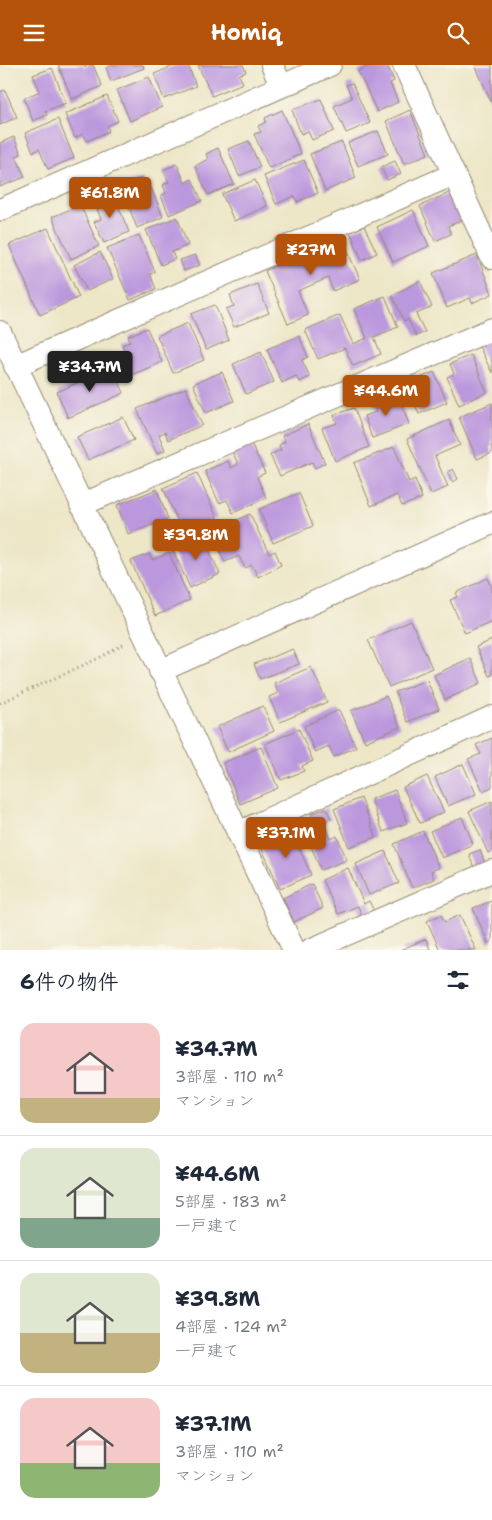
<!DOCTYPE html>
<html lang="ja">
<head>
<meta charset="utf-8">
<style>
  :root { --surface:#fff; --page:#f6f6f7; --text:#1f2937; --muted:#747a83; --line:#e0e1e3; --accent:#b45309 }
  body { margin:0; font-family:"Shantell Sans","Klee One",sans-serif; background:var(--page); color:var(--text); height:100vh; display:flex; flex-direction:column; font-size:19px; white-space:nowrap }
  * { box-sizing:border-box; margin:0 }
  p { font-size:16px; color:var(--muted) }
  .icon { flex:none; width:28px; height:28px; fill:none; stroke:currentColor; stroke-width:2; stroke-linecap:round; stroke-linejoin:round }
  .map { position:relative; height:885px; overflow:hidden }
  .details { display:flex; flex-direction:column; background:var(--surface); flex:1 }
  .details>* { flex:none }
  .price { position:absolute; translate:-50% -42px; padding:0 11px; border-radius:5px; background:var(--accent); color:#fff; font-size:16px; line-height:32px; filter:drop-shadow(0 1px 2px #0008) }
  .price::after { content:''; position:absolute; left:50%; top:30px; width:15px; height:11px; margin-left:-8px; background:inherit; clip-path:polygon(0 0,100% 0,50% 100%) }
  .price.selected { background:#222; color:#fff }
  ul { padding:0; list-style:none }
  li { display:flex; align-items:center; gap:15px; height:125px; padding:0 20px }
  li+li { border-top:1px solid var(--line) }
  li span { display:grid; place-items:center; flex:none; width:140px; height:100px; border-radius:15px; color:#555 }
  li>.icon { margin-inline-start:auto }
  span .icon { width:60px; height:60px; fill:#fffc; stroke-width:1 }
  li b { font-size:21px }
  h2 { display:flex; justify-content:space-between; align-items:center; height:60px; padding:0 20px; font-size:21px }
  header { display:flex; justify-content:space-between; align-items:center; height:65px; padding:0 20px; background:var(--accent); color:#fff; font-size:22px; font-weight:700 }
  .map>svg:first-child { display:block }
</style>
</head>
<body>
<header><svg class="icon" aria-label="menu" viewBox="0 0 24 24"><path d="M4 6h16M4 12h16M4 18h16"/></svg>Homiq<svg class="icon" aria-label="search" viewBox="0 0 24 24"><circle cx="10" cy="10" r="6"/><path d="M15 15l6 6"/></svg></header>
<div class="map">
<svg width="492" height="885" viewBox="0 0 492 885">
  <rect width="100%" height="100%" fill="#fbf7ec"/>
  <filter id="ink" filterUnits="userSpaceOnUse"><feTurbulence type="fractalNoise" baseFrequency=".02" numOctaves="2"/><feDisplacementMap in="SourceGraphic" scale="10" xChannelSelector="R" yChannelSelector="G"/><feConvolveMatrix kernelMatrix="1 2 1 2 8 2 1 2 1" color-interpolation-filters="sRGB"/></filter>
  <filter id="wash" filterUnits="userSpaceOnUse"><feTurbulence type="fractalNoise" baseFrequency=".0096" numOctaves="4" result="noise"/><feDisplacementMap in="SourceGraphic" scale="20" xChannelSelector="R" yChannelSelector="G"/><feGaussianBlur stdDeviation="1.12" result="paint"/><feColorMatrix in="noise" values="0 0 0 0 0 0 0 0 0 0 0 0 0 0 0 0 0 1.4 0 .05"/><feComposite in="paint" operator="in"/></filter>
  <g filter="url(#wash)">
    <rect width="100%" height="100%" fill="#ede6c7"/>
    <g id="blocks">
      <path fill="#bb97dd" d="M58,0H83L84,2L93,0L102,21L72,34Z
        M112,0H143L144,3L111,16L106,3Z
        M176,0H188L196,21L164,34L154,9Z
        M198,0H243L246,7L239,10L243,18L212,31Z
        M372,0H387L394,16L390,18L398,37L377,47L358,6Z
        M475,0H492V39Z
        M52,3L66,38L45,46L47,50L33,56L24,33L40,26L33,10Z
        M149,12L162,42L130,56L117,25Z
        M352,18L370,58L346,68L334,41L352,33L346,20Z
        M5,25L17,52L0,60V27Z
        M107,31L118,56L107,61L109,66L87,76L83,69L75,73L65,49Z
        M321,34L334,66L312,75L308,66L301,69L292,45Z
        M282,45L301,89L269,103L254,69L261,67L258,61L266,57L265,53Z
        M410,45L428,89L404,99L386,56Z
        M58,54L74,93L48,104L39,84L33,87L25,68Z
        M378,66L388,89L358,101L348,78Z
        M14,72L21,89L16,91L25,112L0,122V78Z
        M249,76L260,102L239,111L228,84Z
        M342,77L356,113L325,126L310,89Z
        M218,83L234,119L208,130L195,101L208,94L206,89Z
        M304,95L318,128L297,137L295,131L276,139L264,111Z
        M395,96L401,109L387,115L381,102Z
        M177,99L185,118L192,114L202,136L169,150L161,131L166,128L163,120L169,117L163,105Z
        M142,113L145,121L150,120L163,152L137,163L121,121Z
        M255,115L267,141L234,156L222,129Z
        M112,126L129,167L104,178L94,157L101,154L97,144L104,141L99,132Z
        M453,126L465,154L448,161L451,169L435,176L420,141Z
        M80,140L99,181L71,194L52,152Z
        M413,145L429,181L393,197L377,162Z
        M177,152L188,180L172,187L175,194L161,200L146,165Z
        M364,161L377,188L362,195L350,167Z
        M48,163L79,232L40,250L9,180Z
        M139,170L155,207L150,209L156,224L130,235L107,183Z
        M341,172L360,214L333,226L328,213L298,226L308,250L288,259L265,206Z
        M100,187L113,214L87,226L74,200Z
        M195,190L200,200L184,206L180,195Z
        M477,190L492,229L472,238L470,233L447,243L433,208Z
        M420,216L432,242L416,249L425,267L416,271L408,254L404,256L392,230Z
        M257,219L269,248L234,262L226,244L234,241L230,230Z
        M385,231L398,262L374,272L381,289L353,301L345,283L318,294L305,265L340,250L353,279L367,273L354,244Z
        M215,240L229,275L206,285L191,249Z
        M188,258L204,295L173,308L157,271Z
        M147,263L162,297L129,311L120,289L125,287L122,280L130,277L128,271Z
        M299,271L308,292L302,295L310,312L299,317L296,311L282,318L267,284Z
        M492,272V308L478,279Z
        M261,287L274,317L246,329L233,299Z
        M471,290L487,327L459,340L447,312L454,309L450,299Z
        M113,302L124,328L68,353L57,327Z
        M222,307L234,336L206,348L193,319Z
        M434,307L447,337L419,349L406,319Z
        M186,323L202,360L168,375L165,367L159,370L165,385L157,389L137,344Z
        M387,331L390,339L400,336L409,359L372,373L364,351L376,347L372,336Z
        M492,338V380L491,381L492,388L477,394L459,352Z
        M354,343L369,382L335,396L322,363L337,358L334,350Z
        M123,352L134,375L88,395L77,372Z
        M449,355L460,380L435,391L448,422L431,429L407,374Z
        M308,359L325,398L315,403L312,397L280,411L270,390L281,385L279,380L285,377L282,371Z
        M251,378L265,408L257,412L266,433L233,448L227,435L219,438L205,406L228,396L231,403L238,399L232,386Z
        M394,382L409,417L415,414L422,433L402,441L397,430L371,441L354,398Z
        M453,404L458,414L452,417L448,407Z
        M197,408L217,453L183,468L163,423Z
        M157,424L168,454L128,469L117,440Z
        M299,428L313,461L273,478L259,444Z
        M250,449L269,489L275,486L281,500L258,512L252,500L245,503L239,491L225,497L211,467Z
        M202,469L220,509L190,523L172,483Z
        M169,488L190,535L155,551L131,496L149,489L152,495Z
        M488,513L492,522V556L465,568L450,535L458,532L456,528Z
        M411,556L432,603L389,622L368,575Z
        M492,575V610L489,611L476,582Z
        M293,584L299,599L260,614L254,599Z
        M470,593L481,618L445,635L434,610Z
        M311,602L327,637L280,657L269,632L278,628L274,618Z
        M427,615L439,644L407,657L395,627Z
        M386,631L400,662L365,677L351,646Z
        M263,641L274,666L228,687L217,662Z
        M339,645L356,682L334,692L329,681L315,687L304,661Z
        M299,664L313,696L302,701L304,706L281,715L265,679Z
        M492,673V722L483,726L468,694L481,689L476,680Z
        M261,682L278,723L240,739L223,698Z
        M463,699L476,729L448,741L435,712Z
        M427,711L444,747L420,758L403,722Z
        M395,725L407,758L383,767L371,734Z
        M361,733L376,772L349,782L334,744Z
        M492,736V786L488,788L469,746Z
        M326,743L331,754L324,757L331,774L337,771L347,795L321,805L305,767L316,763L311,749Z
        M462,752L473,779L442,793L430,766Z
        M290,762L311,810L280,824L262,784L272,780L268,771Z
        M423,766L439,803L431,806L434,814L412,823L394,779Z
        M480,785L485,799L474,803L469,789Z
        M385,786L399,818L369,830L356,799Z
        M348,803L364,839L369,836L375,848L363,853L358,841L338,849L322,815Z
        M312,819L323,843L294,857L283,833Z
        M492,836V876L488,878L473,843Z
        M441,850L445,857L460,850L476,885H440L427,856Z
        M426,874L430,885H400Z"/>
    </g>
  </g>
  <g filter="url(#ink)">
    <use href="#blocks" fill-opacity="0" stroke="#948872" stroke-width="1"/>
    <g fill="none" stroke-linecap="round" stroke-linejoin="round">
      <defs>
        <path id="minor" d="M272,0L281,21
          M404,0L492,193
          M0,145L330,0
          M0,267L294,885
          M15,301L454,109
          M81,440L492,264
          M160,606L492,458
          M238,768L492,652
          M310,885L492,806"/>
      </defs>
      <use href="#minor" stroke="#948872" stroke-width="24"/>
      <path stroke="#948872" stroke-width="3" stroke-dasharray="1 4" stroke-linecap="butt" d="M0,638L97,594L123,580"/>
      <use href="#minor" stroke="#fff" stroke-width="22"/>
    </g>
  </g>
</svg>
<b class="price" style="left:110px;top:154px">¥61.8M</b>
<b class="price" style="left:311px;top:211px">¥27M</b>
<b class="price selected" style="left:90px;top:328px">¥34.7M</b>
<b class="price" style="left:386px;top:352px">¥44.6M</b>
<b class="price" style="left:196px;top:496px">¥39.8M</b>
<b class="price" style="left:286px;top:794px">¥37.1M</b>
</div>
<section class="details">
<h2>6件の物件<svg class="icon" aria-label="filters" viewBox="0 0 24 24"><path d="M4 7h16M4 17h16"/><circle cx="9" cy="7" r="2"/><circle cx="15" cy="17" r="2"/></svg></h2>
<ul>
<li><span style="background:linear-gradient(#f6c9c9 75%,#c2b280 0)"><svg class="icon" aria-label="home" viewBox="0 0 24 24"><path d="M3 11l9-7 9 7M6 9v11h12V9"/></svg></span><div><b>¥34.7M</b><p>3部屋 · 110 m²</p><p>マンション</p></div></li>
<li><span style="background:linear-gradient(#dfe7d0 70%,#7fa58c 0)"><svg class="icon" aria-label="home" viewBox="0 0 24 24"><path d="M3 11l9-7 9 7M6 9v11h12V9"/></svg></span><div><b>¥44.6M</b><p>5部屋 · 183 m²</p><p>一戸建て</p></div></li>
<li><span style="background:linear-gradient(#dfe7d0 60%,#c2b280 0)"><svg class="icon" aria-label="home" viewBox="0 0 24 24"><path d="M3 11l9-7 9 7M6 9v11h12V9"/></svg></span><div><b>¥39.8M</b><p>4部屋 · 124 m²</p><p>一戸建て</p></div></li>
<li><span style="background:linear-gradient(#f6c9c9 65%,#8fb573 0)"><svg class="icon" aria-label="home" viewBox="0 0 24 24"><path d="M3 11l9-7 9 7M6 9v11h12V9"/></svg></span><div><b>¥37.1M</b><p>3部屋 · 110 m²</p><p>マンション</p></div></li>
</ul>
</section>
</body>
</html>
